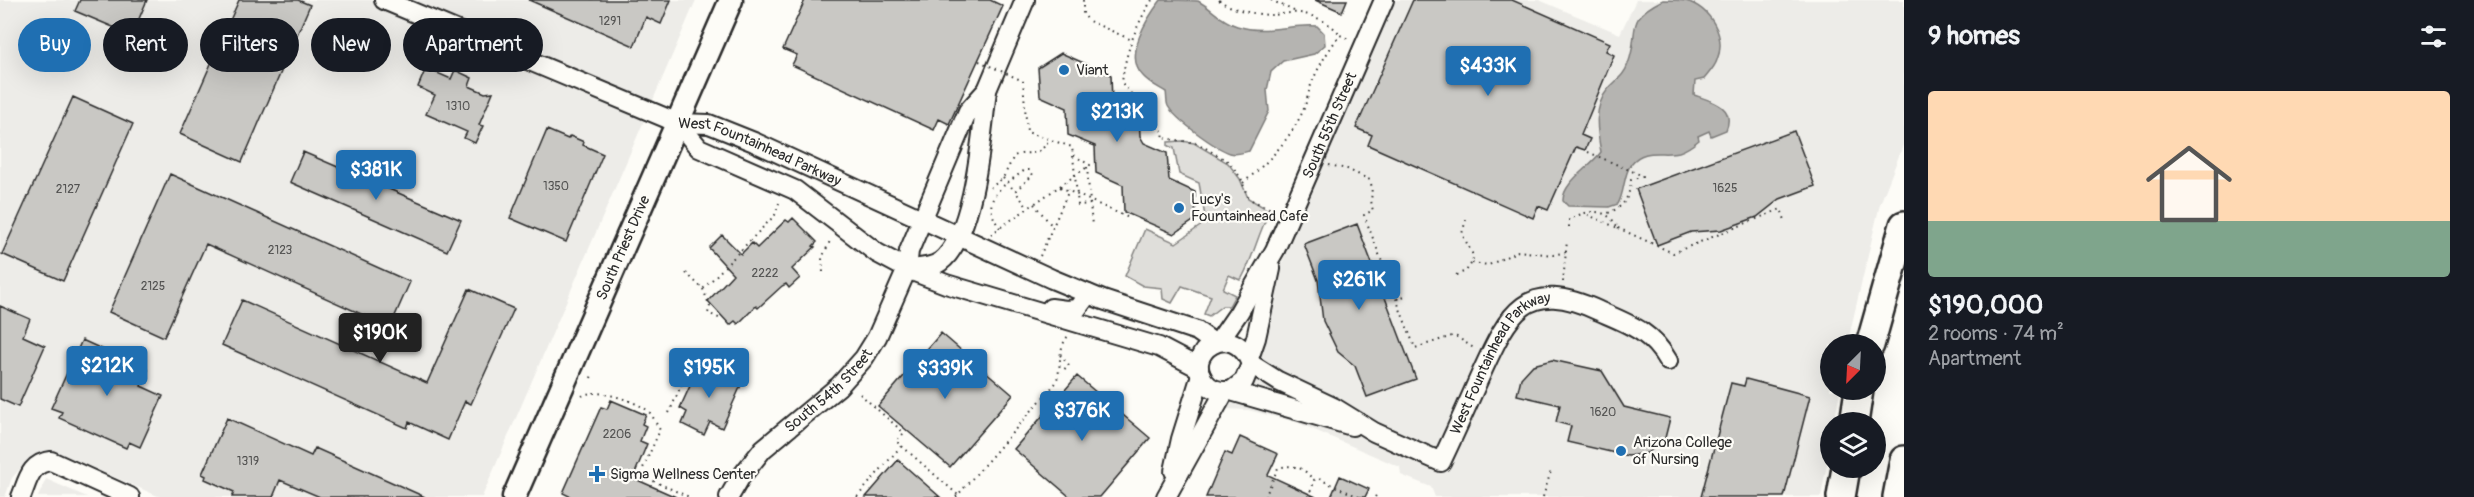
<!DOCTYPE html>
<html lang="en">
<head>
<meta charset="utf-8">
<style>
  :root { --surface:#171b24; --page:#20242c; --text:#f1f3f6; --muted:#9ea1a6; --accent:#1f6fb2 }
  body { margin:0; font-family:Pangolin,sans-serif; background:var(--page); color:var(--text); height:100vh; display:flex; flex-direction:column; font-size:22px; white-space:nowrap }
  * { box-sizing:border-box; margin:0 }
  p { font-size:20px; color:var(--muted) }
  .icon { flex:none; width:33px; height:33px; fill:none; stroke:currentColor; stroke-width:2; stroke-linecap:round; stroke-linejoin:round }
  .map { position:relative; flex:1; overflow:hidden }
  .panel { display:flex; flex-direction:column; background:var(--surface); width:570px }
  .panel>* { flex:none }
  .banner { position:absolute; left:18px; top:18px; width:570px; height:54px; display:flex; gap:12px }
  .needle { width:39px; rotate:204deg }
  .fabs { position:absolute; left:1820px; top:334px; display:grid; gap:12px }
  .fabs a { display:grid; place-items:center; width:66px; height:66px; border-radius:50%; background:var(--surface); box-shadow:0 6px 24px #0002; font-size:30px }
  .price { position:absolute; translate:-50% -51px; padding:0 14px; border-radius:6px; background:var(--accent); color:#fff; font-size:20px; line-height:39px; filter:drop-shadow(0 2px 3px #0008) }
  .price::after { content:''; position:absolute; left:50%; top:36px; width:18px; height:14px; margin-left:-9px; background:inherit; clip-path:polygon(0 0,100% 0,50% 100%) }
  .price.active { background:#222; color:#fff }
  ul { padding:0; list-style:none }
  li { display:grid; align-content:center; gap:12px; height:318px; padding:0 24px }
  li span { display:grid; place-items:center; height:186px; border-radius:6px; color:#555 }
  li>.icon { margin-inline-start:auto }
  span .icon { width:108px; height:108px; fill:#fffc; stroke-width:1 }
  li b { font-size:26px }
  h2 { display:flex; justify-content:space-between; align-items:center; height:72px; padding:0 24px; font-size:26px }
  .pill { padding:0 21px; border-radius:27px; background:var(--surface); box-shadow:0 6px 24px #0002; font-size:21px; line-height:54px }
  .pill.active { background:var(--accent); color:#fff }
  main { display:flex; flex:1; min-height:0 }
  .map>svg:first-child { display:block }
</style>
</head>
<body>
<main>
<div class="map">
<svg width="1904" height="497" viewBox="0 0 1904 497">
  <rect width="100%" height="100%" fill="#fdfcf7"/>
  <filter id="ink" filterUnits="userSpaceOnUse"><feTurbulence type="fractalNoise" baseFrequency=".0167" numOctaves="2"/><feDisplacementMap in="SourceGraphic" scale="12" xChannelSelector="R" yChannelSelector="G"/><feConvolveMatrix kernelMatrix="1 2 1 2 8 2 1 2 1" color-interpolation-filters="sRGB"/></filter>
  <g filter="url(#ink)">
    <path fill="#edece8" d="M0,0H696L482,497H160L55,451L40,452L26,462L12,478L5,497H0Z
      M1396,0H1539L1620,34L1636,0H1904V143L1880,204L1847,345H1830V390H1840L1834,423H1830V446L1821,497H1435L1431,487L1401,475L1400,467L1296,422L1248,410L1224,409L1261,359L1268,308L1277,274Z
      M46,479L87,497H38Z"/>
    <path fill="#dfdeda" stroke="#858482" stroke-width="1.5" d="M1182,141L1194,143L1228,163L1240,179L1248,198L1270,211C1258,233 1254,256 1242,278L1240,280L1229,275L1223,289L1235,295L1229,306H1222L1209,316L1204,314L1211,296L1182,286L1172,303L1163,299L1162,288L1143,286L1125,276L1145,229L1176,243L1206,222L1199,183L1179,174L1174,148L1168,146V142Z"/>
    <path fill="#b5b4b1" stroke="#7e7d7b" stroke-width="1.5" d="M1161,0C1171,0 1189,0 1198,1C1213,9 1219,20 1237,26C1266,35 1289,24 1317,26L1324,33L1325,45L1314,54L1283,61L1271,72L1267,90L1269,111L1249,151C1242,153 1236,155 1230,153C1215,148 1175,119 1168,106C1166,102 1167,96 1166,92C1158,87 1149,83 1143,76C1123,56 1147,18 1161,0Z
      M1663,0C1670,0 1679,0 1686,1C1710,8 1727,36 1717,60C1715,67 1708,74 1704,79L1695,81L1694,95C1711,101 1736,106 1726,130L1711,136L1709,131L1698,136L1699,140C1693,145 1686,150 1679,152C1662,156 1644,147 1631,164C1623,176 1625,191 1618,204L1609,207L1568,206L1563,201C1562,183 1591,166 1601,152C1597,131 1593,107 1608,89C1616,80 1624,76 1628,64C1641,30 1622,20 1663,0Z"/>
    <path fill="#c9c8c4" stroke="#2b2b2b" stroke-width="1.5" d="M80,0H147L132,35L75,11Z
      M239,0H298L310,5L242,162L180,134Z
      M529,0H671L661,24L646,17L634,46Z
      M805,0H990L1003,6L949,124L939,119L934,130L792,65L797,55L783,49Z
      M1315,0H1347L1342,12Z
      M1413,0H1512L1610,43L1606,51L1614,55L1581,135L1590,139L1585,150L1576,147L1548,210L1538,206L1533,218L1368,145L1372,135L1356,128Z
      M1061,53L1111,75L1112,102L1139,114L1140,136L1144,143L1167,153L1169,180L1195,192L1196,219L1174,234L1124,212L1123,185L1096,173L1095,146L1068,135L1067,108L1040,96L1038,68Z
      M426,68L451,79L455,70L472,78L469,86L485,93L493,92L479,125L483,126L475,143L464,138L467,132L426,114L435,95L418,87Z
      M73,97L133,124L63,281L2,254Z
      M547,130L568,139L570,136L584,142L583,145L603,154L566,242L510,218Z
      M1794,131L1815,186L1780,199L1757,217L1721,230L1691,232L1657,245L1636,189Z
      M303,152L461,220L447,251L290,182Z
      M170,174L410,282L390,327L206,244L164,337L109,312Z
      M793,218L817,242L813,246L815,247L792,269L800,278L789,288L786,284L782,286L758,308L756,306L738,324L735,321L730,325L708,301L733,274L709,248L722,235L741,254L752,243L757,248L786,220L789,222Z
      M1357,224L1416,379L1367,397L1355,366L1338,352L1323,321L1318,280L1304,244Z
      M469,289L514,309L471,404L465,401L448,440L409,422L407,428L222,345L242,300L427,383Z
      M0,306L30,319L23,336L45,346L18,407L0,399Z
      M941,333L1013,395L950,467L878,406Z
      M82,340L148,370L141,386L163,396L140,447L129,442L126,448L59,418L62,412L51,408Z
      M1552,360L1602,371L1624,407L1670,418L1665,438L1657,446L1647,453L1628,456L1567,442L1571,426L1556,422L1560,405L1517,395L1521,378L1533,365Z
      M700,364L742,383L722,428L710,422L704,435L682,424L687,412L680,408Z
      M1077,376L1150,438L1100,497H1070L1014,449Z
      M1746,379L1810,396L1784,497H1701L1731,383L1744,386Z
      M611,400L646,415L642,424L646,426L640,441L647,444L633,478L676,497H571L563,493L601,407L607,409Z
      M227,418L311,456L315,448L425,497H320L280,480L273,497H232L234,492L205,479L206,476L202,474Z
      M1240,437L1278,454L1268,475L1316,497H1206L1225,452L1232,455Z
      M898,460L940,497H866Z
      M1340,476L1369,489L1365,497H1331Z"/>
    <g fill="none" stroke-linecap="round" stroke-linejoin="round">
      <defs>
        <g id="minor">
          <path id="s1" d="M384,0L678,123L709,124L754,142L1052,279L1103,300L1197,331L1214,343"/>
          <path d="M678,123L699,148L795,190L877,253L907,269L946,284L1159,347L1199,368"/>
          <path d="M909,269C920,268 931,268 940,262C975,236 982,131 987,90"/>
          <path d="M1051,308L1066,310L1077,309L1088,294"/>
          <path id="s2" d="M1219,341L1239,312L1275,250L1384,0"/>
          <path d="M1249,358L1256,338L1271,269"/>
          <path id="s3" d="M1251,364L1278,381L1335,408L1374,432L1441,462C1455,433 1468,403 1481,374C1509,312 1526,277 1599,311C1629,324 1651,331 1668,361"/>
          <path d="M1231,391L1244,381L1251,364C1233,317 1181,353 1205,382C1211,390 1221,392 1231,391L1352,426"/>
          <path d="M1174,471L1181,439L1201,375"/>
          <path d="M21,497C28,480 30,463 51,461L130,497"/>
          <path id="s4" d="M729,497L740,478L763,449L839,386L864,358L877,337L907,269L909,251L968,111L987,90L1025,0"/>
          <path d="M1166,497L1225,391"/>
        </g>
        <g id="major">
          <path id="s5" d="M514,497L731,0"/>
        </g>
        <path id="highway" d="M1870,345L1904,225
          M1854,423L1859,390
          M1841,497L1846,468
          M1897,497L1904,460"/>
      </defs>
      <use href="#minor" stroke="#2b2b2b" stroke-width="22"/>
      <use href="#major" stroke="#2b2b2b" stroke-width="27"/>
      <use href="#highway" stroke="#2b2b2b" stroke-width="32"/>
      <path stroke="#2b2b2b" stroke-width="2" stroke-dasharray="1.5 4.5" stroke-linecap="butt" d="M1083,0V14L1089,21L1132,40
        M1102,0H1107
        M1152,0C1136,25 1125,53 1122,83L1164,133L1163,138L1197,143L1229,162L1241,178L1247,195L1253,201L1276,211
        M1219,0C1232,10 1254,14 1270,15C1279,15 1289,12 1299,13C1311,14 1334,24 1340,35
        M1271,0L1298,13
        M1588,152L1643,176L1631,180C1629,199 1624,207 1606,214
        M1073,156L1078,205L1091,204
        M1329,165L1347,169L1370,180C1374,191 1369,200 1373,210L1364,215L1415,348L1452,336L1457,337L1475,349
        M1087,167L1092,226
        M1003,178L1015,191
        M1243,183C1267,163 1287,143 1301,115C1307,104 1308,91 1313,80C1320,64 1329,49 1340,35L1351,40
        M1060,187L1129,218
        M990,188L1003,178L1014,156C1031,149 1038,160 1049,139
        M1034,204L1053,227
        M1569,227V220C1587,209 1607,207 1618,228L1588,215
        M1000,228C978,198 1002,187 1025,170H1030L1033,175L1015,191L1028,208
        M1618,228L1673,253L1781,209L1785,220
        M991,234L1090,165L1073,155L1072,147L1027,132L1023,81
        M1040,256L1069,190
        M1472,263L1489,265L1518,251L1553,255L1566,252
        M823,272L822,258L830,241
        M686,273L703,289L775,215L779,203
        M1456,275L1466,271L1473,261L1472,253L1462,234L1467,216
        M1563,282L1567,241
        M703,289L710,307L708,313L721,319
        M1397,299L1407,295
        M1060,355L1069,365L1061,372
        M591,378L592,375
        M860,394L904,433L896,441L958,495
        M582,396C595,387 635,401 647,410C651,413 653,418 656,422
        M669,413L695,354
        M656,423L660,430L640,475L689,497
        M857,497L902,445
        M956,497L1055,384C1063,368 1056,351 1068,336
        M1265,497L1278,468C1293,464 1304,467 1313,480L1319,479L1359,497
        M1308,497L1315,480
        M1375,497L1378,493
        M1543,497L1551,471"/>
      <use href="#minor" stroke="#fdfcf7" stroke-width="18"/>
      <use href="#major" stroke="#fdfcf7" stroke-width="22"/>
      <use href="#highway" stroke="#fdfcf7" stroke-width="27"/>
      <path stroke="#2b2b2b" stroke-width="2" stroke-dasharray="1.5 4.5" stroke-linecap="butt" d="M979,61L1023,81"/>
    </g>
  </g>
  <g fill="#1f6fb2" stroke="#fdfcf7" stroke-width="2">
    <circle cx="1064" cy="70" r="6"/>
    <circle cx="1179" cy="208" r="6"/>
    <circle cx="1621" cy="451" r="6"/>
    <path d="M594 465h6v6h6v6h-6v6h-6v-6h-6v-6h6z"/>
  </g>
  <g text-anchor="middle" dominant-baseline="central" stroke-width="4.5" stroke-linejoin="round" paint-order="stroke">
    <g font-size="12" fill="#525251">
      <text x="610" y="21">1291</text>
      <text x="458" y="106">1310</text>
      <text x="556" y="186">1350</text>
      <text x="1725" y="188">1625</text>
      <text x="68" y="189">2127</text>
      <text x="280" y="250">2123</text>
      <text x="765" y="273">2222</text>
      <text x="153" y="286">2125</text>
      <text x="1603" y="412">1620</text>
      <text x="617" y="434">2206</text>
      <text x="248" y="461">1319</text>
    </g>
    <g font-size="15" fill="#2b2b2b" stroke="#fdfcf7" text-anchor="start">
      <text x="1076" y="70">Viant</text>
      <text x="1191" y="199">Lucy's<tspan x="1191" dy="17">Fountainhead Cafe</tspan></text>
      <text x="1633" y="442">Arizona College<tspan x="1633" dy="17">of Nursing</tspan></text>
      <text x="610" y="474">Sigma Wellness Center</text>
    </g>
    <g font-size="15" fill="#2b2b2b" stroke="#fdfcf7">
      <text stroke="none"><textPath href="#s2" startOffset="243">South 55th Street</textPath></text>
      <text stroke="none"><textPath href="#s1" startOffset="406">West Fountainhead Parkway</textPath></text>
      <text stroke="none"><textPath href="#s5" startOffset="272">South Priest Drive</textPath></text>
      <text stroke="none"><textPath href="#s3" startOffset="333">West Fountainhead Parkway</textPath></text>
      <text stroke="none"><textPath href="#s4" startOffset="147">South 54th Street</textPath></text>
    </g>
  </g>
</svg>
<div class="fabs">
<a><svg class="needle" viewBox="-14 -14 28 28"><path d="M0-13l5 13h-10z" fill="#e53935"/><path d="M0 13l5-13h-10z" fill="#9ea1a6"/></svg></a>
<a><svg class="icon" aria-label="layers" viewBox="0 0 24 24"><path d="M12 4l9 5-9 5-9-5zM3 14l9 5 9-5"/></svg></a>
</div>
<b class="price" style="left:1488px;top:97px">$433K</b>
<b class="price" style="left:1117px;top:143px">$213K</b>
<b class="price" style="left:376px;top:201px">$381K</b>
<b class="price" style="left:1359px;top:311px">$261K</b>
<b class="price active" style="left:380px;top:364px">$190K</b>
<b class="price" style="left:107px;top:397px">$212K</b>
<b class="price" style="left:709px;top:399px">$195K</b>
<b class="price" style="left:945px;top:400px">$339K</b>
<b class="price" style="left:1082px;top:442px">$376K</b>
<div class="banner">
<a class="pill active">Buy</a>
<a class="pill">Rent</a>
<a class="pill">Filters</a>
<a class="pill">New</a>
<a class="pill">Apartment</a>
</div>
</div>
<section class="panel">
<h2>9 homes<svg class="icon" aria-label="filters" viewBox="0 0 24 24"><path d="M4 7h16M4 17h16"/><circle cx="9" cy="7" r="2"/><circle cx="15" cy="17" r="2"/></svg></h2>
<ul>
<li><span style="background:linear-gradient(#ffd9b3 70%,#7fa58c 0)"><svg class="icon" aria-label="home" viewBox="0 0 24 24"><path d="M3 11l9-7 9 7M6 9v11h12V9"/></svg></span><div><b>$190,000</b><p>2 rooms · 74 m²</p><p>Apartment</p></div></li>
</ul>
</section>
</main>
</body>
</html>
